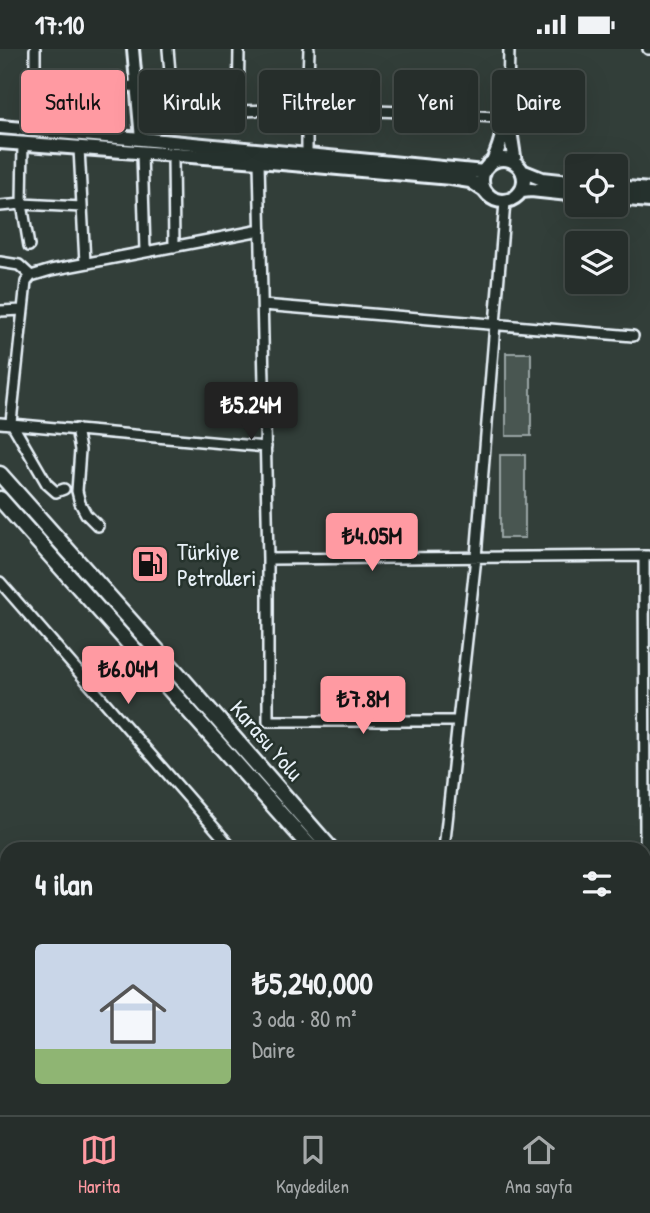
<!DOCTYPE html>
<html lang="tr">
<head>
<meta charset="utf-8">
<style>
  :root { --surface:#262e2b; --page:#2e3633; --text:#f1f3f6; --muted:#a4a8a9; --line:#424a47; --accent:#ff9aa2 }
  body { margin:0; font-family:"Patrick Hand",sans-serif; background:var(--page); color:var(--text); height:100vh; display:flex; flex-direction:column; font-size:26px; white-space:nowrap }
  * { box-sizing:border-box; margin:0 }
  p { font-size:23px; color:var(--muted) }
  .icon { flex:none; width:38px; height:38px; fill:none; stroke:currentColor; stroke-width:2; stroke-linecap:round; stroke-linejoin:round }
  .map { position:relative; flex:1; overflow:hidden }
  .details { position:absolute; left:0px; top:793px; width:651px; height:275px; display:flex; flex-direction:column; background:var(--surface); border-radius:21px 21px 0 0; box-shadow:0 7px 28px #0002,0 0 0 2px var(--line) }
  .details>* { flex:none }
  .hud { position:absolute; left:21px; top:21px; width:609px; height:63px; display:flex; gap:14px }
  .tools { position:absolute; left:565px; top:105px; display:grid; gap:14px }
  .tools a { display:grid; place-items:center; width:63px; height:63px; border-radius:7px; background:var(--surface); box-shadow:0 7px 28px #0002,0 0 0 2px var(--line); font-size:35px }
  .price { position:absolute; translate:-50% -60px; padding:0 16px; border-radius:7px; background:var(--accent); color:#111; font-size:23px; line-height:46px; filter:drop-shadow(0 2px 4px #0008) }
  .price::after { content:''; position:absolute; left:50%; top:42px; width:21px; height:16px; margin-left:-10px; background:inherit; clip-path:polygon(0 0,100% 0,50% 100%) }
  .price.current { background:#222; color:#fff }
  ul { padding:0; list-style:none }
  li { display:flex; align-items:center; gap:21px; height:175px; padding:0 35px }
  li+li { border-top:2px solid var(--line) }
  li span { display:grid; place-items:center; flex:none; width:196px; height:140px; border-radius:7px; color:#555 }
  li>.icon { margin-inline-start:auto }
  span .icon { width:84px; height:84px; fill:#fffc; stroke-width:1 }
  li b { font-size:30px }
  h2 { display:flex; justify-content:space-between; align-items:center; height:84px; padding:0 35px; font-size:30px }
  .pill { padding:0 24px; border-radius:7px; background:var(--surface); box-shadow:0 7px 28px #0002,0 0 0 2px var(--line); font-size:24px; line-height:63px }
  .pill.current { background:var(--accent); color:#111 }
  .status { display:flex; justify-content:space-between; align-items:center; height:49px; padding:0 35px; background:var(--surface); direction:ltr }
  .status svg { height:19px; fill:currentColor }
  .dock { display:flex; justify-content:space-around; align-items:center; height:98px; border-top:2px solid var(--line); background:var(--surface); font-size:19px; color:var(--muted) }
  .dock a { display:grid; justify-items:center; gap:4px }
  .dock .current { color:var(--accent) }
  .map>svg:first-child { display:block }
</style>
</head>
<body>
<div class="status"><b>17:10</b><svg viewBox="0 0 49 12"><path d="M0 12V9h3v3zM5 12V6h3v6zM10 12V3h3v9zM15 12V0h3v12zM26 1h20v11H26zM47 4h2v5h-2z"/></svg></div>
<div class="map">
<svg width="650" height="1066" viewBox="0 0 650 1066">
  <rect width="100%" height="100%" fill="#323e39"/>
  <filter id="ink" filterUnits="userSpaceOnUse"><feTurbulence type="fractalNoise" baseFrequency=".0143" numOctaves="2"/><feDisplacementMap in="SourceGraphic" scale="14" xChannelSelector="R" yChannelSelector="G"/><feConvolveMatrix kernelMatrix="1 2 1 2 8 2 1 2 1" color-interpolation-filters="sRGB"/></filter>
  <g filter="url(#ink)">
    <path fill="#495651" stroke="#98a4a4" stroke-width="2" d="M506,304H531V387H506Z
      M500,406H525V489H500Z"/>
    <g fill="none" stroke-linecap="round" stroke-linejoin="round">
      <defs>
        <path id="minor" d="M35,0V80
          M168,0L171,35L170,62
          M648,0H650
          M36,41L136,37
          M139,62H238L307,60L406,63L495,68L508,47L509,0
          M238,62L239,0
          M23,94L22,155L29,197
          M79,99L85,214
          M142,104L145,202
          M307,106V60L309,0
          M173,107L174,198
          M259,112L268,510V672H458
          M0,157L22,155L82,158
          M0,213L19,216L31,227
          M263,256L633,287
          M0,262L23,261
          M0,374L266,398
          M76,380L80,401L77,442L80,454L86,465L98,477
          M64,440L56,443L47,435L11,373L26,233L31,227L51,221L261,181
          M644,507L646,1066
          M268,510L648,507
          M0,533L233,800
          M444,800L476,508L505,153
          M364,1060L369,1066
          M480,1060L488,1066"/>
        <path id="tertiary" d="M133,0L141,90"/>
        <path id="secondary" d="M509,75L515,114
          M0,78L141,90L484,123
          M0,93L259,112L451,129L470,132L484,141
          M482 131a21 21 0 1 1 42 0a21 21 0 1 1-42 0Z
          M493,112C503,91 506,70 508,47
          M522,122L542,130L578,134
          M616,138L650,141
          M522,142L531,141L578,146
          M616,149L650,152"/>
        <path id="trunk" d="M0,425L179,626L331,800
          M0,450L312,800
          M552,1060L558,1066
          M577,1060L584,1066"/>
      </defs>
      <use href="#minor" stroke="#e8f1f8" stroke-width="14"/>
      <use href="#tertiary" stroke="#e8f1f8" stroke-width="16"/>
      <use href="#secondary" stroke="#e8f1f8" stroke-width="18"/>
      <use href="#trunk" stroke="#e8f1f8" stroke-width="19"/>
      <use href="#minor" stroke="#26332d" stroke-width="9"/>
      <use href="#tertiary" stroke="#26332d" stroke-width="10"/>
      <use href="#secondary" stroke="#26332d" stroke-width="12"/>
      <use href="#trunk" stroke="#26332d" stroke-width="14"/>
    </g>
  </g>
  <defs>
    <symbol id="fuel-square" viewBox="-11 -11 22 22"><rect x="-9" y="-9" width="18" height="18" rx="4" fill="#ff9aa2" stroke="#26332d"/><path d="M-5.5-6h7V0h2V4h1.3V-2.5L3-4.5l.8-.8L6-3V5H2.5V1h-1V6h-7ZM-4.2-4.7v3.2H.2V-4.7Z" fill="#111"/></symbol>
  </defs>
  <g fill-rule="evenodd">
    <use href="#fuel-square" x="128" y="493" width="44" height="44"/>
  </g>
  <g text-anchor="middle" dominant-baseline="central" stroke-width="5" stroke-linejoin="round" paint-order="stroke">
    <g font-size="23" fill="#e8f1f8" stroke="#26332d" text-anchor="start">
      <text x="177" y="502">Türkiye<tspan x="177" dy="26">Petrolleri</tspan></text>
    </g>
    <g font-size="23" fill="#e8f1f8" stroke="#26332d">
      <text transform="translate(267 691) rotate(49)">Karasu Yolu</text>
    </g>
  </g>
</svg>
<div class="tools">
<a><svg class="icon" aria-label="locate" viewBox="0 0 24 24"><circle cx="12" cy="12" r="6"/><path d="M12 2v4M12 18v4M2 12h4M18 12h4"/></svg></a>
<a><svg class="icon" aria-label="layers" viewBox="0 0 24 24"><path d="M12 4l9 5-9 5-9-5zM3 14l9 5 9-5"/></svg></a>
</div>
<b class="price current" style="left:251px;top:393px">₺5.24M</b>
<b class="price" style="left:372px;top:524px">₺4.05M</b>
<b class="price" style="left:128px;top:657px">₺6.04M</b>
<b class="price" style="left:363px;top:687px">₺7.8M</b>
<div class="hud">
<a class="pill current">Satılık</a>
<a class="pill">Kiralık</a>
<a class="pill">Filtreler</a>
<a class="pill">Yeni</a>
<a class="pill">Daire</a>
</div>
<section class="details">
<h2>4 ilan<svg class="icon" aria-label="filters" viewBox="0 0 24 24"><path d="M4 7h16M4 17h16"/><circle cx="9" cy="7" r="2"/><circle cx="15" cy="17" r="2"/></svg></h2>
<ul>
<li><span style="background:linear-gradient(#c9d6e8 75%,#8fb573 0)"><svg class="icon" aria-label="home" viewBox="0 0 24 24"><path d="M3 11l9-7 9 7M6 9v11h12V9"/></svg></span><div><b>₺5,240,000</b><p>3 oda · 80 m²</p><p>Daire</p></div></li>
</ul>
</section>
</div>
<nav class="dock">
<a class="current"><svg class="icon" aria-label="map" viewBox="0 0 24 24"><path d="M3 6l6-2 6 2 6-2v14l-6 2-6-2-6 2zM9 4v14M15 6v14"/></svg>Harita</a>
<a><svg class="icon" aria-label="saved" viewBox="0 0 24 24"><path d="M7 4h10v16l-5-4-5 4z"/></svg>Kaydedilen</a>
<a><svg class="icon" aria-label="home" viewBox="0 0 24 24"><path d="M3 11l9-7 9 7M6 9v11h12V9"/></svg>Ana sayfa</a>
</nav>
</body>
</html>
